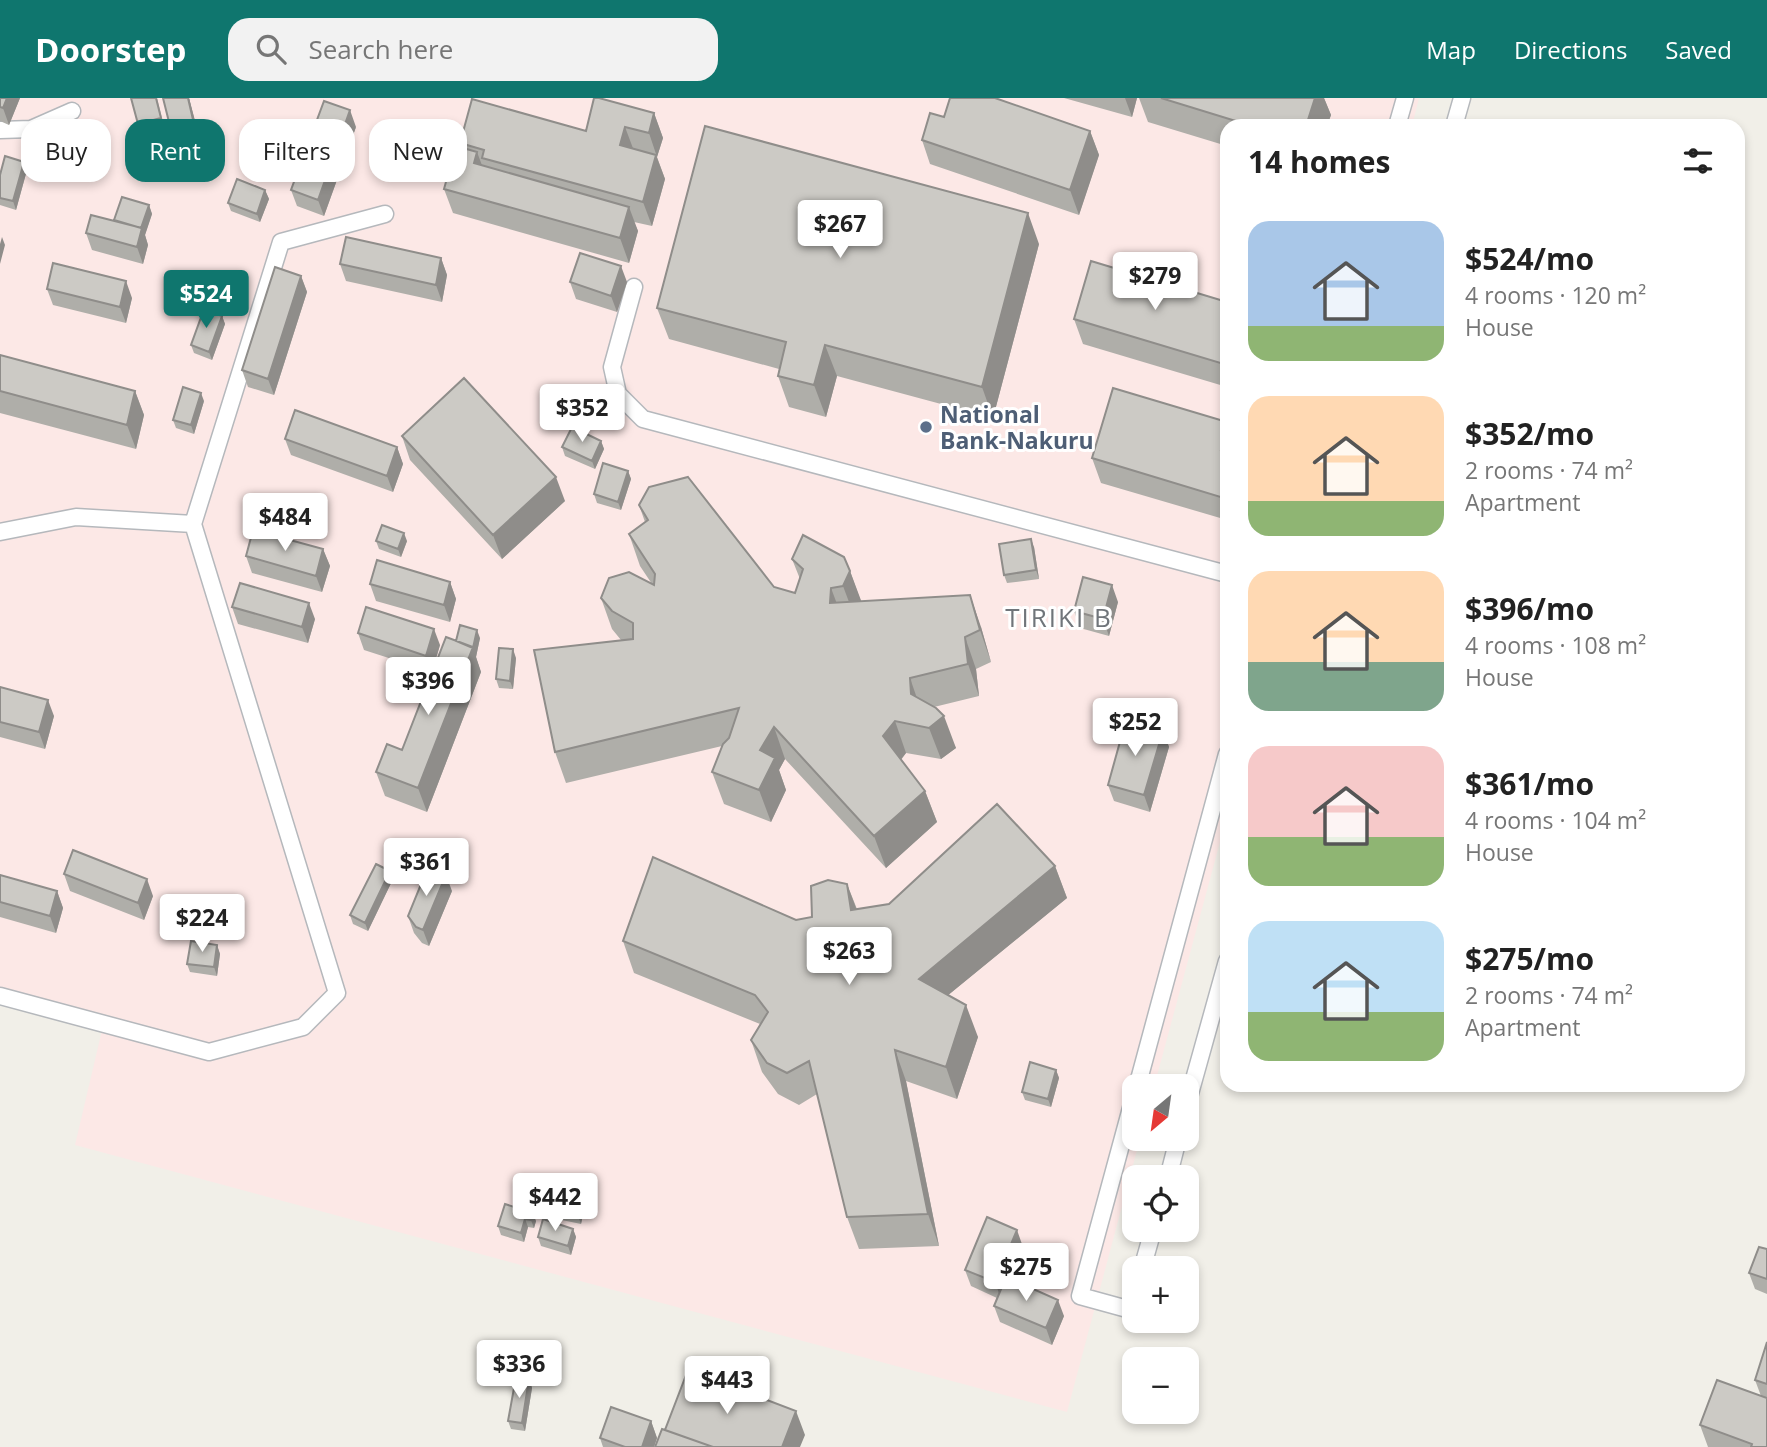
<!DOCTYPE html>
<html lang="en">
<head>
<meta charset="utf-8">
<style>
  :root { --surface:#fff; --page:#f2f2f2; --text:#222; --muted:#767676; --accent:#0f766e }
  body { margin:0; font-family:"Open Sans",sans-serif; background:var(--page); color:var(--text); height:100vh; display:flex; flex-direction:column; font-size:26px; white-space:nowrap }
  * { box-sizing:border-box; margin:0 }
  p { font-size:23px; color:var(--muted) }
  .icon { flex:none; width:38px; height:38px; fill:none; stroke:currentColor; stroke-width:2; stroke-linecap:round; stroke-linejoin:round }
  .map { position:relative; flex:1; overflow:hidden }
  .details { position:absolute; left:1220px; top:21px; width:525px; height:973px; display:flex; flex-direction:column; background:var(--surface); border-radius:21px; box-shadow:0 4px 10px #0003 }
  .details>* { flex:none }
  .guide { position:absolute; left:21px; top:21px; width:665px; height:63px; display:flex; gap:14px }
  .needle { width:46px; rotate:209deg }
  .fabs { position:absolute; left:1122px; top:976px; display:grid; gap:14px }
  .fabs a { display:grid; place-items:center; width:77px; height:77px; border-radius:14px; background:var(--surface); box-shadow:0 4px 10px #0003; font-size:35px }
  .price { position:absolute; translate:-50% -60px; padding:0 16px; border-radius:7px; background:#fff; color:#222; font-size:23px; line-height:46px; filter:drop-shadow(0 2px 4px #0008) }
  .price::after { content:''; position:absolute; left:50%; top:42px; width:21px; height:16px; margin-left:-10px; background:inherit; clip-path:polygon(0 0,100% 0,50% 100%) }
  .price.current { background:var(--accent); color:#fff }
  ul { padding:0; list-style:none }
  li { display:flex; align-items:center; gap:21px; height:175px; padding:0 28px }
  li span { display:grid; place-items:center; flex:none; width:196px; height:140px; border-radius:21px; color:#555 }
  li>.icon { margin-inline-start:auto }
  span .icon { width:84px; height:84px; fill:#fffc; stroke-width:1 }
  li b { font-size:30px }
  h2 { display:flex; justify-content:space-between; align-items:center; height:84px; padding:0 28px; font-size:30px }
  .chip { padding:0 24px; border-radius:21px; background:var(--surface); box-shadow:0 4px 10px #0003; font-size:24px; line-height:63px }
  .chip.current { background:var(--accent); color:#fff }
  header { display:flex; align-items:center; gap:42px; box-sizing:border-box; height:98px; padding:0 35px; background:var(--accent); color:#fff }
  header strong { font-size:33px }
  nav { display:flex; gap:38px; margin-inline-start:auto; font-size:24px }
  .search { width:490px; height:63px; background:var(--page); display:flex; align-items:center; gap:18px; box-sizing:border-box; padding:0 24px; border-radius:21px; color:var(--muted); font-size:26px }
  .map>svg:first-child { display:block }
</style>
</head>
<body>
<header>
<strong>Doorstep</strong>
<div class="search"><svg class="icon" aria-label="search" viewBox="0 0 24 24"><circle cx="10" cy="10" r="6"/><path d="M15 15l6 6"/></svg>Search here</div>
<nav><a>Map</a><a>Directions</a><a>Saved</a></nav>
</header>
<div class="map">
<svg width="1767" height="1349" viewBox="0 0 1767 1349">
  <rect width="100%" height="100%" fill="#f1efe8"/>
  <path fill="#fce8e6" d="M0,0H1419L1412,28H1227V718L1154,989H1134V1041H1140L1067,1314L75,1047L103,928L0,893Z"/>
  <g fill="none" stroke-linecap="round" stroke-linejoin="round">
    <defs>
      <path id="lane" d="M1397,28L1405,0
        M1454,28L1462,0
        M0,32L31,31L72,13
        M634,189L612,269L618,296L643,321L1227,476
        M0,434L76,419L193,426
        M0,898L209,954L303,929L337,895L193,426L281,144L385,116
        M1137,989L1227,656
        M1134,999L1080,1198L1131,1212L1134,1200
        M1186,1010L1227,863
        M1168,1080L1178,1041
        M1142,1171L1153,1132"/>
    </defs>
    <use href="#lane" stroke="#b5b8bc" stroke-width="19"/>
    <use href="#lane" stroke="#fff" stroke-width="16"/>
  </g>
  <path fill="#afaea9" d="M0,0H20L9,27L0,23Z
    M131,0H157L164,28L141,34Z
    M189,0L200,42L177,48L171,32Z
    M1064,0H1137L1132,19Z
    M1139,0H1324L1331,17L1327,28H1227V48L1148,24Z
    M654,15L663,40L657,59L665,81L652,128L634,124L638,133L629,165L453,115L444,91L461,49L460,45L586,33Z
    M944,19L1090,33L1099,57L1079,117L930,66L922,42Z
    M356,29L324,118L297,108L291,92Z
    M27,72L16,112L0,107V77Z
    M265,92L269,101L260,124L231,113L228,105Z
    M149,107L152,116L145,137L148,147L143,166L92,152L86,135Z
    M1039,146L993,320L837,278L826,319L789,309L778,278L779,271L669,241L657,210Z
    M441,160L447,177L442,204L346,183L340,166Z
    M301,178L307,194L274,297L248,289L242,272Z
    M570,184H627L617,214L576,201Z
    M47,191L132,200L126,225L53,207Z
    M1227,204V289L1083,246L1074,221Z
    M222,218L225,226L212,262L194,255L191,247Z
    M0,257L135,293L144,317L136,351L0,315Z
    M204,303L194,336L176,330L173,322Z
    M1227,324V422L1101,385L1092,360Z
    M402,338L565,403L502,461L410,362Z
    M285,341L397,349L403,366L393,394L291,357Z
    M601,343L604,351L595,371L565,358L562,349Z
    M628,373L631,381L621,412L597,405L594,396Z
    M639,407L774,489L795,495L800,481L792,461L850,473L861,504L981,529L991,564L976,571L979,598L934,609L956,650L941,661L906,655L901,662L925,693L937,724L886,770L785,661L779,672L786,692L771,724L724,706L712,674L722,648L566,685L555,654L621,542L612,531L601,500L652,486L640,468L629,436L645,424Z
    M376,443H407L401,459L379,451Z
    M1034,449L1039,481L1007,485L1004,477Z
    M323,451L330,468L322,494L252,475L246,458Z
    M450,484L456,501L450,524L376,503L370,486Z
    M1118,504L1109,538L1080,530L1074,513Z
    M232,509L315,521L308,545L238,526Z
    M358,535L440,547L432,574L364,552Z
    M480,540L476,559L481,574L427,714L385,698L376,674L402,652L456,543Z
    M516,560L513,591L499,590L496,581Z
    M0,589L54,618L45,651L0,639Z
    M1163,633L1169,649L1150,714L1114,703L1108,687Z
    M1055,768L1067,800L948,897L978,939L957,1001L906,983L939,1148L859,1151L847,1119L817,996L799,1007L778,996L762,974L751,942L760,926L634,875L623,843L796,822L812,819L847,786L857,811L889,806Z
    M64,776L153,798L144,822L70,793Z
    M0,777L57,793L63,810L56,835L0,819Z
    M393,781L368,833L353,826L350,817Z
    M452,793L429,848L422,845L414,835L408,818Z
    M217,847L220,856L217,878L190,874L187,866Z
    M1056,972L1059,980L1051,1009L1025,1002L1022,994Z
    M553,1092L551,1113L534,1111L531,1103Z
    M505,1106L536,1123L534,1130L528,1129L524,1144L501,1137L498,1128Z
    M584,1112L581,1126L557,1121L554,1113Z
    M573,1131L576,1139L571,1157L541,1148L538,1139Z
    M1023,1149L1009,1181L1064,1218L1052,1247L1000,1224L994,1208L997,1200L971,1188L965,1172Z
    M1767,1151V1196L1755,1191L1749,1175Z
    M1767,1244V1349H1708L1700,1327L1761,1298L1755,1282Z
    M529,1281L532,1290L525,1333L511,1331L508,1323Z
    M651,1323L657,1340L654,1349H603L600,1340Z"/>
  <path fill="#8f8d8a" d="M7,0H20L9,27L3,10Z
    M188,0H189L200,42L194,26Z
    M1125,0H1137L1132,19Z
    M1307,0H1324L1331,17L1327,28H1306Z
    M350,12L356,29L324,118L318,102Z
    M654,15L663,40L657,59L649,35Z
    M625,29L634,53L620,47Z
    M1090,33L1099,57L1079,117L1070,92Z
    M477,54L486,78L474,65Z
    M656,57L665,81L652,128L643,104Z
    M24,64L27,72L16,112L13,103Z
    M265,92L269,101L260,124L257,116Z
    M149,107L152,116L145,137L148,147L143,166L137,149L141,131Z
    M629,109L638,133L629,165L620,140Z
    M1028,115L1039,146L993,320L982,289Z
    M2,139L5,147L0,166V146Z
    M441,160L447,177L442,204L436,187Z
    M621,168L627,184L617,214L611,198Z
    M301,178L307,194L274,297L268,281Z
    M126,183L132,200L126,225L120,209Z
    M222,218L225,226L212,262L209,254Z
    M825,247L837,278L826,319L814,287Z
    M135,293L144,317L136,351L127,327Z
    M201,295L204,303L194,336L191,327Z
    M1227,334V368L1221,352Z
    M601,343L604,351L595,371L592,363Z
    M397,349L403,366L393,394L387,378Z
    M628,373L631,381L621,412L618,404Z
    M556,379L565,403L502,461L493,437Z
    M404,435L407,443L401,459L398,451Z
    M1031,441L1034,449L1039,481L1036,472Z
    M323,451L330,468L322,494L316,478Z
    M850,473L862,505L855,520L843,488Z
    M450,484L456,501L450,524L444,507Z
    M1112,487L1118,504L1109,538L1103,521Z
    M831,490L843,522L830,505Z
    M970,497L981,529L991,564L980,532Z
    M309,505L315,521L308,545L302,529Z
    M434,531L440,547L432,574L426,558Z
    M477,532L480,540L476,559L481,574L427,714L418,690Z
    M965,539L976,571L979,598L968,566Z
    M513,551L516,560L513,591L510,583Z
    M910,580L921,612L911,596Z
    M48,602L54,618L45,651L39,634Z
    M944,618L956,650L941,661L929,630Z
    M895,623L906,655L894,670L883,638Z
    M774,629L785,661L779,672L786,692L771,724L759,692L760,652Z
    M1163,633L1169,649L1150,714L1144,697Z
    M925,693L937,724L886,770L874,738Z
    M1055,768L1067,800L930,912L919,881Z
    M390,773L393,781L368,833L365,825Z
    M446,777L452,793L429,848L423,832Z
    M147,781L153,798L144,822L138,805Z
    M847,786L859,818L851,812Z
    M57,793L63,810L56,835L50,818Z
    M217,847L220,856L217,878L214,869Z
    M966,907L978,939L957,1001L946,969Z
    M895,952L906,983L939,1148L928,1116Z
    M1056,972L1059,980L1051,1009L1048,1001Z
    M550,1084L553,1092L551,1113L548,1105Z
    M581,1104L584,1112L581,1126L578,1118Z
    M533,1115L536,1123L534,1130L531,1122Z
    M525,1121L528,1129L524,1144L521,1135Z
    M573,1131L576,1139L571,1157L568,1148Z
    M1017,1132L1023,1149L1001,1201L995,1184Z
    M1058,1202L1064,1218L1052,1247L1046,1230Z
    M529,1281L532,1290L525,1333L522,1325Z
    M796,1313L805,1337L800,1349H782Z
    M651,1323L657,1340L654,1349H642Z"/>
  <path fill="#cccac5" stroke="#8f8d8a" stroke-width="2" d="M0,0H7L3,10L0,9Z
    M131,0H156L161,20L138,26Z
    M163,0H188L194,26L171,32Z
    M594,0H599L654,15L649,35L625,29L620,47L656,57L643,104L482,60L484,52L460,45L472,1L586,33Z
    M950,0H995L1090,33L1070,92L922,42L930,15L944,19Z
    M1161,0H1315L1306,28H1252Z
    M324,3L350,12L318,102L291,92Z
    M705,28L1028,115L982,289L825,247L814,287L778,278L786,244L657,210Z
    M456,48L477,54L474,65L629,109L620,140L444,91Z
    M5,58L24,64L13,103L0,100V77Z
    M237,81L265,92L257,116L228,105Z
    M122,99L149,107L141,130L114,122Z
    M91,117L142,130L137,149L86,135Z
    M346,139L441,160L436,187L340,166Z
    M580,155L621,168L611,198L570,184Z
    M1091,163L1227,204V267L1074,221Z
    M53,165L126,183L120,209L47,191Z
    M275,169L301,178L268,281L242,272Z
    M204,211L222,218L209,254L191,247Z
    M0,257L135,293L127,327L0,293Z
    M464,280L556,379L493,437L402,338Z
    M183,289L201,295L191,327L173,322Z
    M1113,290L1227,324V334L1221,352L1227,354V401L1092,360Z
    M295,312L397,349L387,378L285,341Z
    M572,329L601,343L592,363L562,349Z
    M603,365L628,373L618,404L594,396Z
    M688,379L774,489L795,495L803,471L792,461L803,437L844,459L850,473L843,488L831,490L830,505L970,497L980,532L965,539L968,566L910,580L911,596L936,610L944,618L929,630L895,623L883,638L925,693L874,738L774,629L760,652L775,660L759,692L712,674L723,646L729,640L739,610L555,654L534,552L633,541V525L612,513L601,500L609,480L629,474L654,487L655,476L629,436L648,422L639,407L649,389Z
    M382,427L404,435L398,451L376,443Z
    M253,432L323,451L316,478L246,458Z
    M1031,441L1036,472L1004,477L999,446Z
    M377,462L450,484L444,507L370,486Z
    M1083,479L1112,487L1103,521L1074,513Z
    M240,485L309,505L302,529L232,509Z
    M366,509L434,531L426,558L358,535Z
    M460,527L477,532L473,550L456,543Z
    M446,539L473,549L418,690L376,674L387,646L402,652Z
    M499,550L513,551L510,583L496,581Z
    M0,589L48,602L39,634L0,624Z
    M1126,622L1163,633L1144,697L1108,687Z
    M997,706L1055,768L919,881L966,907L946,969L895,952L928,1116L847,1119L809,963L787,975L767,965L751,942L768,914L755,897L623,843L653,759L796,822L812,819L811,788L828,782L847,786L851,812L889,806Z
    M73,752L147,781L138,805L64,776Z
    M376,766L390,773L365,825L350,817Z
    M428,769L446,777L423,832L416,829L408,818Z
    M0,777L57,793L50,818L0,804Z
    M191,843L217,847L214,869L187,866Z
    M1030,964L1056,972L1048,1001L1022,994Z
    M533,1082L550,1084L548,1105L531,1103Z
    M556,1099L581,1104L578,1118L554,1113Z
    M505,1106L533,1115L531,1122L525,1121L521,1135L498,1128Z
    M987,1119L1017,1132L995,1184L965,1172Z
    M543,1121L573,1131L568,1148L538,1139Z
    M1759,1149L1767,1151V1181L1749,1175Z
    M1006,1179L1058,1202L1046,1230L994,1208Z
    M1767,1244V1286L1755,1282Z
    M688,1272L796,1313L782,1349H713L665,1332Z
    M516,1279L529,1281L522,1325L508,1323Z
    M1717,1282L1767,1300V1349H1751L1752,1346L1700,1327Z
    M611,1309L651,1323L642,1349H625L600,1340Z
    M662,1331L713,1349H655Z"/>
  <circle fill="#5c6f8a" stroke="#fff" stroke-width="2.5" cx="926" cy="329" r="7"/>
  <g text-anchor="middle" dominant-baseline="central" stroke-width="6" stroke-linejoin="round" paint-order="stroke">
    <g font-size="23" font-weight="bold" fill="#4e5e75" stroke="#fff" text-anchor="start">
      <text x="940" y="316">National<tspan x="940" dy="26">Bank-Nakuru</tspan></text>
    </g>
    <g font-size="26" letter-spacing="2" fill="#70757a" stroke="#fff">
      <text x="1059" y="519">TIRIKI B</text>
    </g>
  </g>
</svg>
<div class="fabs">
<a><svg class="needle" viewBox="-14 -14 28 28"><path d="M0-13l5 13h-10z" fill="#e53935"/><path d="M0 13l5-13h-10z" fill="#767676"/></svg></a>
<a><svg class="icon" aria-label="locate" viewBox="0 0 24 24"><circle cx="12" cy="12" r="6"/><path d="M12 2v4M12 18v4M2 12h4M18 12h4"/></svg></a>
<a>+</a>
<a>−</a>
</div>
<b class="price" style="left:840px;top:162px">$267</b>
<b class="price" style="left:1155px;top:214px">$279</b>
<b class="price current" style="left:206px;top:232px">$524</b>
<b class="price" style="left:582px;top:346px">$352</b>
<b class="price" style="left:285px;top:455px">$484</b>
<b class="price" style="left:428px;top:619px">$396</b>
<b class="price" style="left:1135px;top:660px">$252</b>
<b class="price" style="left:426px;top:800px">$361</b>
<b class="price" style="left:202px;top:856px">$224</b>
<b class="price" style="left:849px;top:889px">$263</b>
<b class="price" style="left:555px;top:1135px">$442</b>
<b class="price" style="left:1026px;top:1205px">$275</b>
<b class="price" style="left:519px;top:1302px">$336</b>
<b class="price" style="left:727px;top:1318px">$443</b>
<div class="guide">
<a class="chip">Buy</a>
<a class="chip current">Rent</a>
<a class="chip">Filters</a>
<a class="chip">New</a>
</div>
<section class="details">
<h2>14 homes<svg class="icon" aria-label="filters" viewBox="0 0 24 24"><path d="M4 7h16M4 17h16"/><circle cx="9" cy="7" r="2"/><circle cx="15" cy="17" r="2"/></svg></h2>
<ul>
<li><span style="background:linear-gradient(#a9c7e8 75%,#8fb573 0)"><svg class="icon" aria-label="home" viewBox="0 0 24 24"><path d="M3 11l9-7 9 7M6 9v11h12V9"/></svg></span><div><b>$524/mo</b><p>4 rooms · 120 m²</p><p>House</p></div></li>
<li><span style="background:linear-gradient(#ffd9b3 75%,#8fb573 0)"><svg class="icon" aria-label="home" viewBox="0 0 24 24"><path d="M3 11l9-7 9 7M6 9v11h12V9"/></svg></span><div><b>$352/mo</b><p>2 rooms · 74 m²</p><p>Apartment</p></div></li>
<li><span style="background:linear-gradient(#ffd9b3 65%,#7fa58c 0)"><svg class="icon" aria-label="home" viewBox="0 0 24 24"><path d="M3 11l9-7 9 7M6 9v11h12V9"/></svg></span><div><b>$396/mo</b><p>4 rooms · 108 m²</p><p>House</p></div></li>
<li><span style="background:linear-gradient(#f6c9c9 65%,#8fb573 0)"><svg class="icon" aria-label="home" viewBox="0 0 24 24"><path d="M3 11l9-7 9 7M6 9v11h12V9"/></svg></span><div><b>$361/mo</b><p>4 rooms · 104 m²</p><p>House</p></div></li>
<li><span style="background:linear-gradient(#bfe0f5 65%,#8fb573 0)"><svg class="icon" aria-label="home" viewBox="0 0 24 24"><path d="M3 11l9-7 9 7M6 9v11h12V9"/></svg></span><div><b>$275/mo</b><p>2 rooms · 74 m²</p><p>Apartment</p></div></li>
</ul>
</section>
</div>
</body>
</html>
